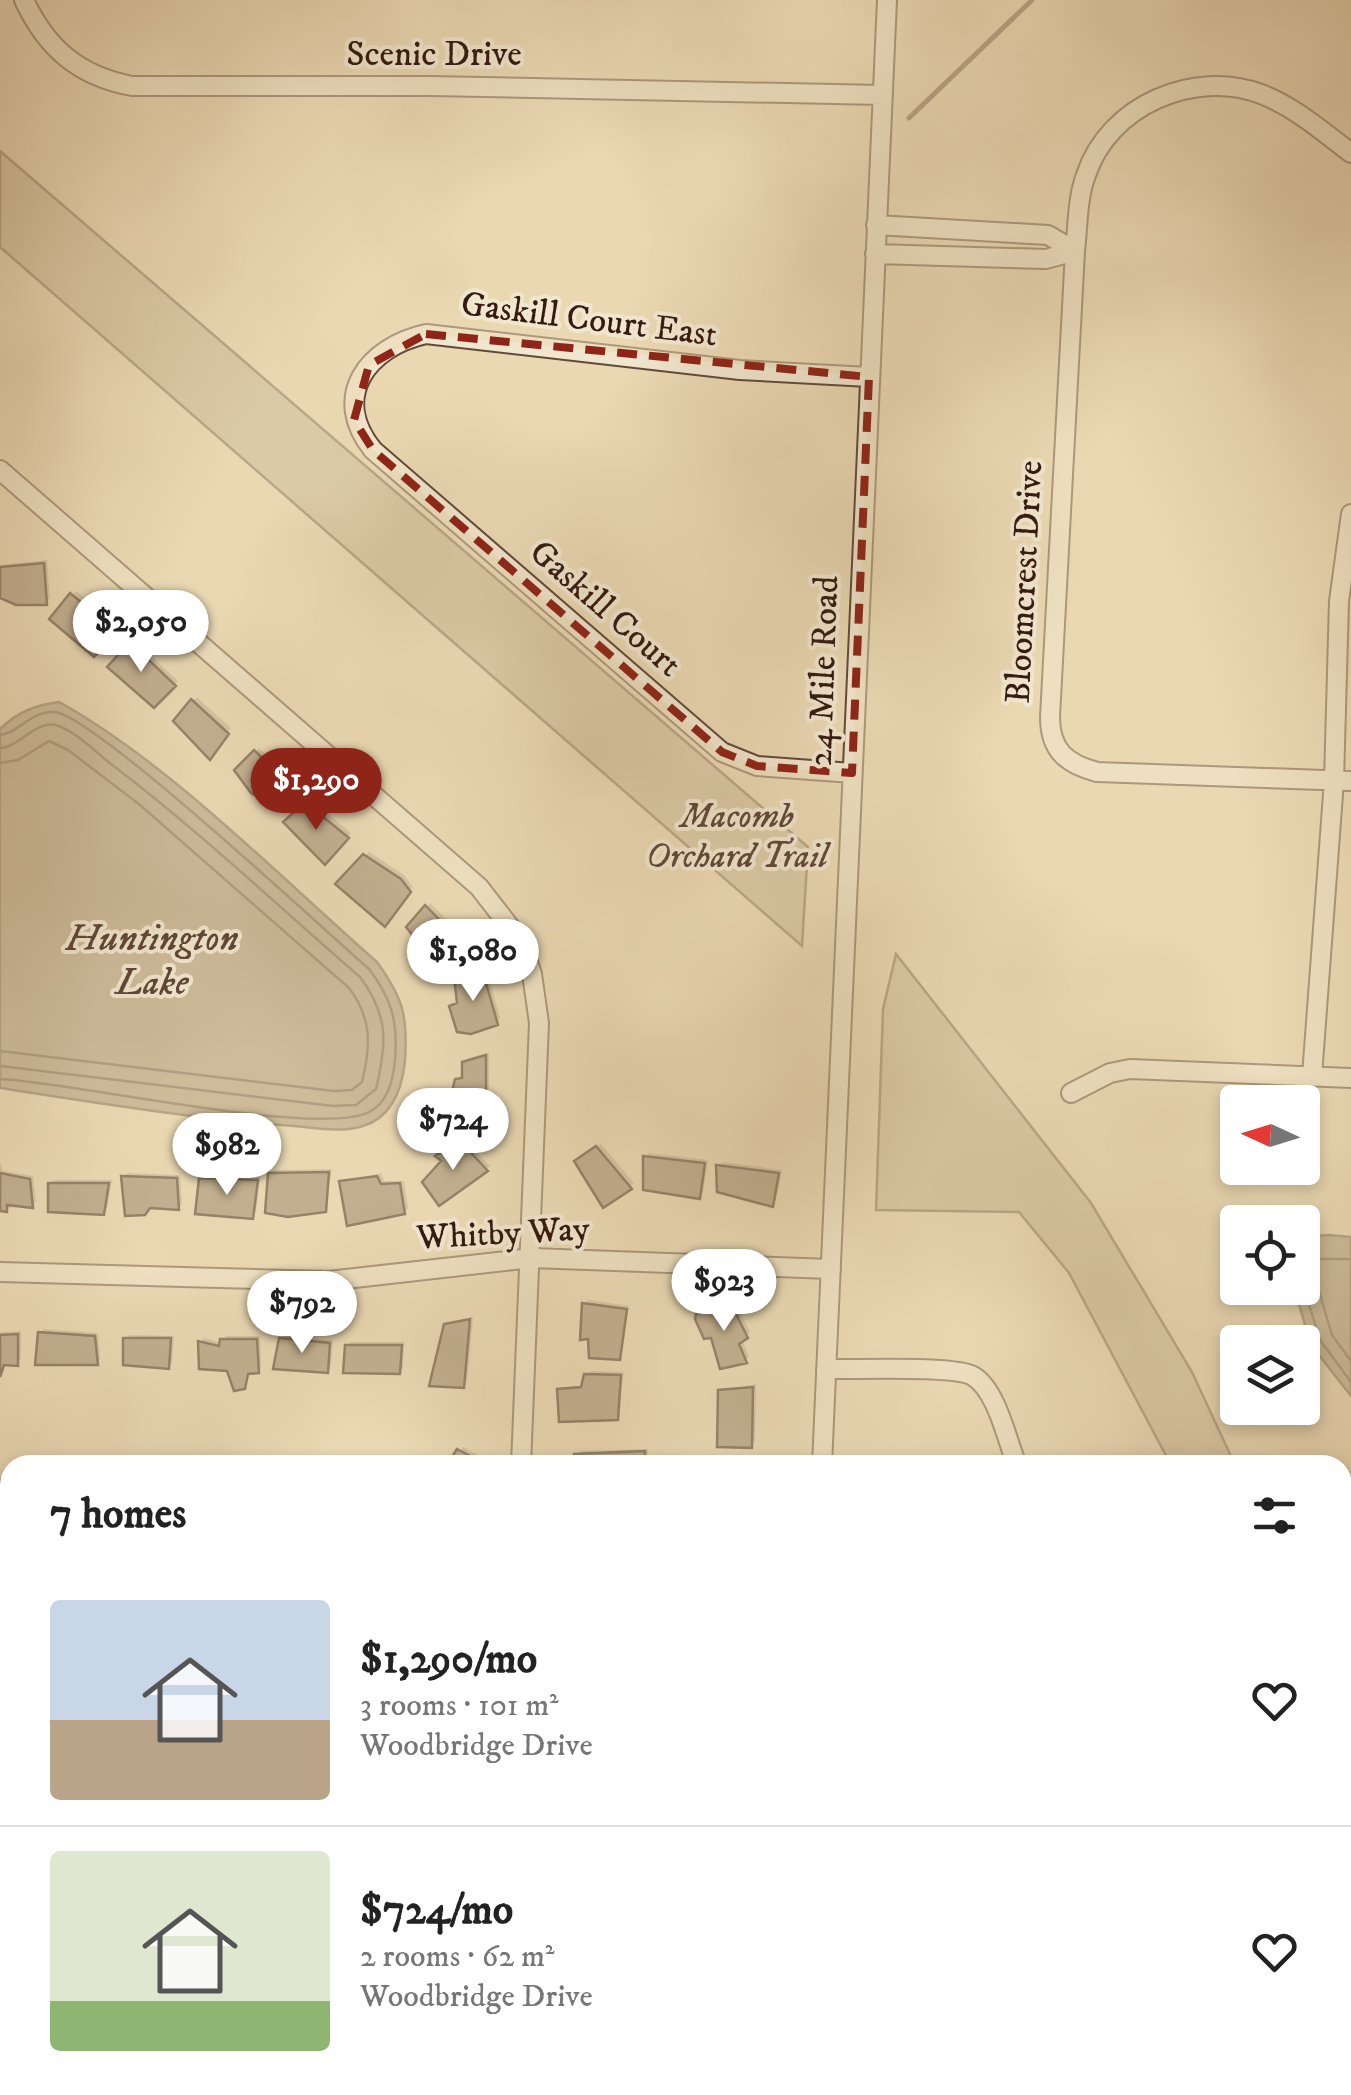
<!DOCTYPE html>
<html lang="en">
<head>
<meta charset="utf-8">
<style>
  :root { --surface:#fff; --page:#f2f2f2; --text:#222; --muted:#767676; --line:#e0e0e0; --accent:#8f2418 }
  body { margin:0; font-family:"IM FELL DW Pica",serif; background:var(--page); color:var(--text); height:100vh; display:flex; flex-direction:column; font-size:38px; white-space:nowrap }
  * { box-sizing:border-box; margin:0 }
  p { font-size:32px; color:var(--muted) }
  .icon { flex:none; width:55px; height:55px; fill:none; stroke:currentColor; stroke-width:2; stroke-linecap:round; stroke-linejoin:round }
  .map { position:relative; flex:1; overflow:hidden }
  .sheet { position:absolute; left:0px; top:1455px; width:1352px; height:640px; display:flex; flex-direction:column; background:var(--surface); border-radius:30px 30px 0 0; box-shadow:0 5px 15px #0003 }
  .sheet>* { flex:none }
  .needle { width:65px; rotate:274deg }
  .tools { position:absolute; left:1220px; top:1085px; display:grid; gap:20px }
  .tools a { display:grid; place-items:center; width:100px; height:100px; border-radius:10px; background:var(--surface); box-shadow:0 5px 15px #0003; font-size:50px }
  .price { position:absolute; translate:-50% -85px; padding:0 22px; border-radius:35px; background:#fff; color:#222; font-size:32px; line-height:65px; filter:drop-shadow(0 2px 5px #0008) }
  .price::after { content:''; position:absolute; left:50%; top:60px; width:30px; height:22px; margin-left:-15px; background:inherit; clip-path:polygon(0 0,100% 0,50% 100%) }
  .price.current { background:var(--accent); color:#fff }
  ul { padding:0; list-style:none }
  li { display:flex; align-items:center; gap:30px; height:250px; padding:0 50px }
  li+li { border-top:2px solid var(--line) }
  li span { display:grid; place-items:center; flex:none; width:280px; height:200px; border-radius:10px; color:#555 }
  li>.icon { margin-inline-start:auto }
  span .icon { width:120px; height:120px; fill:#fffc; stroke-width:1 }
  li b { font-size:42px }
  h2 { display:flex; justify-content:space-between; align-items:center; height:120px; padding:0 50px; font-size:42px }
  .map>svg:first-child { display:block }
</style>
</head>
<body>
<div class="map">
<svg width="1351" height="2095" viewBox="0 0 1351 2095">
  <rect width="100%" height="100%" fill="#ead8b3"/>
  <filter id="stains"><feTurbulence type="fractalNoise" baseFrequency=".002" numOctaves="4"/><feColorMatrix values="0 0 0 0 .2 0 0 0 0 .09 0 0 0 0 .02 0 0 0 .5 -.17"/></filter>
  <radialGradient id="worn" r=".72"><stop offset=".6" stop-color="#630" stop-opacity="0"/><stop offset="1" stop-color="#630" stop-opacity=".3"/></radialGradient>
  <path fill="#cbb897" stroke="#806954" stroke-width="2.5" d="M0,151L808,847L802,946L0,247Z
    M896,954L1091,1203L1192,1372L1235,1465H1171L1069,1273L1019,1212L876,1210L883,1009Z
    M1342,1742L1351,1766V1942L1342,1914Z"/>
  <path fill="#ac977c" stroke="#7c6551" stroke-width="2.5" d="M59,702C168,762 282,879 377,962C403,998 408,1016 405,1061C402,1090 392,1117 363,1126C342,1133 316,1128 294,1126C196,1119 97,1103 0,1088V729C18,712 35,705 59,702Z
    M1329,1235L1351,1237V1396L1311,1345L1295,1291L1302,1288L1303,1237Z"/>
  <path fill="#0003" d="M47,560L50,598L46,602L0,596L1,565Z
    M76,591L102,613L114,632L94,653L52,619Z
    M135,641L178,681L154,705L110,667Z
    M197,697L231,728L213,753L176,721Z
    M259,748L295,782L275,805L237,770Z
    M311,800L351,833L325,861L286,822Z
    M369,852L404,875L413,887L389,920L338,884Z
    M430,903L465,938L446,958L410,927Z
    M486,967L500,1018L496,1022L452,1006L459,1001L457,977Z
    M489,1053V1118L486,1122L465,1102L457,1080L465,1076L469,1058Z
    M464,1139L490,1166L486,1170L444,1161L442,1153Z
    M601,1144L634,1183L630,1187L581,1157Z
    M649,1153L708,1160L703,1192L699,1196L645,1157Z
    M723,1162L782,1170L776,1200L772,1204L719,1166Z
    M0,1163L3,1171L33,1176L36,1202L32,1205L0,1209Z
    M332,1169L325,1209L270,1174L274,1170Z
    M127,1173L180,1175L182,1204L178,1208L124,1177Z
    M381,1173L384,1181H404L408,1208L404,1212L342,1182Z
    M205,1175L260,1177L256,1212L252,1216L201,1179Z
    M54,1180H112L107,1208L103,1212L50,1184Z
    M588,1300L629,1306L619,1358L584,1304Z
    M734,1300L750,1332L742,1339L749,1357L745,1360L713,1335L699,1315Z
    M473,1317L467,1382L463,1386L446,1325Z
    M44,1329L98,1333L100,1359L97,1362L40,1333Z
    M21,1331V1359L6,1362L0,1374V1332Z
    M130,1335L174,1336L172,1362L168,1366L126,1339Z
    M285,1335L333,1340L331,1366L327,1370L281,1339Z
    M226,1336H260L261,1366L251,1371L244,1387L201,1342L204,1338L222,1343Z
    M351,1342H404L403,1368L399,1372L347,1346Z
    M590,1371L624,1372L617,1418L559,1390L584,1385Z
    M756,1384L755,1441L751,1445L721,1391Z
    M463,1447L484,1458L482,1465H450Z
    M648,1449L647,1465H576L580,1451Z
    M280,2085H313L280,2090Z"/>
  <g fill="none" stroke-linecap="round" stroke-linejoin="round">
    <path stroke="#705846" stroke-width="2.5" d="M0,735C19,733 32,710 55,712C96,717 323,929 369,969C392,999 398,1022 395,1060C393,1080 388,1103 369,1112C318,1138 73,1082 0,1079
      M0,748C20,747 34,721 55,725C75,730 95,752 111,764C198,830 278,906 360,977C389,1016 387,1043 376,1089L356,1105L333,1106L0,1066
      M0,763L18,760L49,741L68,750L140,805L349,988C372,1018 371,1046 362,1082L352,1090L334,1091L0,1051
      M1351,1259H1308L1303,1264L1316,1281L1332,1335L1351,1361
      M1302,1282L1320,1340L1351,1382"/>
    <path stroke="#7c6551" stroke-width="5" d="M909,118L1032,0"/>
  </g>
  <path fill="#937d65" stroke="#341a10" stroke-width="2.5" d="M44,563L47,605H16L0,598V567Z
    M70,593L98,616L112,638L94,657L49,619Z
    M130,642L176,686L154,708L107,667Z
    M191,699L229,734L210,760L173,721Z
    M254,750L293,787L276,808L251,793L234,770Z
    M305,802L349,838L325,865L283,822Z
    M363,854L401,879L411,892L385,927L335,884Z
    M425,905L463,944L446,961L424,949L406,927Z
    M482,969L498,1025L471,1034L457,1032L449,1006L457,1003L454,976Z
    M486,1055V1125L463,1119V1104L450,1100L455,1079L462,1078V1062Z
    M460,1141L488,1171L439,1206L422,1182L441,1161L435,1156Z
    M596,1146L632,1189L603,1208L574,1161Z
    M643,1156L705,1163L700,1199L643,1190Z
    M716,1165L779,1173L773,1207L717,1192Z
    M329,1172L326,1212L288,1217L265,1213L268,1173Z
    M0,1173L30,1179L33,1208L7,1205V1212L0,1211Z
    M121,1176L177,1178L179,1210L150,1208L145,1215L125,1216Z
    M377,1176L381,1184L400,1183L405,1214L347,1226L339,1181Z
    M199,1178L258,1180L253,1219L195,1214Z
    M48,1183H109L104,1215L48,1212Z
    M730,1302L748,1338L739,1344L747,1363L720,1369L711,1338L704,1339L695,1319L696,1314Z
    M582,1303L627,1309L620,1360L589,1358L588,1339L580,1340Z
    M470,1319L464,1388L429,1386L444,1324Z
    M38,1332L95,1336L98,1365H35Z
    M18,1334V1366L4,1365L0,1377V1335Z
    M123,1338H171L169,1369L123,1365Z
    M279,1338L330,1343L328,1373L273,1369Z
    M220,1339H257L259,1373L248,1374L245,1389L234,1391L227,1371L199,1369L198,1341L219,1346Z
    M345,1345H402L400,1374L343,1373Z
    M584,1374L621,1375L618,1420L559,1422L557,1389L581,1387Z
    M753,1387L752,1448L717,1447L718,1390Z
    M457,1449L482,1462L481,1465H447Z
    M645,1451V1465H573L574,1454Z
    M0,1479L10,1480V1507H0Z
    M0,1616H10V1647L0,1646Z
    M10,1739V1773L0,1772V1740Z
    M0,1885H10V1922H0Z
    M0,2030L10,2031V2066L0,2064Z
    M439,2085H480L479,2095H439Z
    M653,2085H689L688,2095H652Z"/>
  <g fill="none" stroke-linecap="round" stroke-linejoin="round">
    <defs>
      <path id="minor" d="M24,0C47,49 79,76 132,86H430L882,95
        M1351,153C1323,132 1295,107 1261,94C1194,69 1109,105 1086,175C1077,199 1078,226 1075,251L1050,717C1050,751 1067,764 1097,772L1351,781
        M875,254L1046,259L1075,251L1048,235L876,225
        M0,470L479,887L520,940L532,974L539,1023L521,1465
        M852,773L757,766L722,752L373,450C330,397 367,347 426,334L740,370L869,377
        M1312,1076L1334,781L1339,601L1351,514
        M1071,1093L1110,1073L1130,1069L1351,1078
        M0,1272L328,1281L532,1258L831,1269
        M826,1369C853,1370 955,1365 973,1376C997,1390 1007,1441 1017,1465
        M822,1465L887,0
        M0,1564H10
        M0,1833H10
        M384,2095V2085
        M795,2095L796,2085"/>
    </defs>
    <use href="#minor" stroke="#624a39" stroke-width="22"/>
    <use href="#minor" stroke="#f1e6ce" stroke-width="18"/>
  </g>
  <path d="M0 0H1351V2095H0ZM426,334L869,377L852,773L757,766L722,752L373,450L354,420L369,365Z" fill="#ead8b3" fill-opacity=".55" fill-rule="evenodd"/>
  <path fill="none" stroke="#8f2418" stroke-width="8" stroke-dasharray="20 12" stroke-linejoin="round" d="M426,334L869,377L852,773L757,766L722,752L373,450L354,420L369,365Z"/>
  <g text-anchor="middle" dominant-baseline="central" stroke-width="8" stroke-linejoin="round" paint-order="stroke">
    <g font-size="35" fill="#341a10" stroke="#f1e6ce">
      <text x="434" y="55">Scenic Drive</text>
      <text transform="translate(589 320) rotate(7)">Gaskill Court East</text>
      <text transform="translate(1025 582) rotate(-87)">Bloomcrest Drive</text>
      <text transform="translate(605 609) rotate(41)">Gaskill Court</text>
      <text transform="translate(824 671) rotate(-88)">24 Mile Road</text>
      <text transform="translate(503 1234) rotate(-3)">Whitby Way</text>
    </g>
    <g font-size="35" font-style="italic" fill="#614938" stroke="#f1e6ce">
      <text x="737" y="817">Macomb<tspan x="737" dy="40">Orchard Trail</tspan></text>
    </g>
    <g font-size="38" font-style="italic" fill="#5e4636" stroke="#f1e6ce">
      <text x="152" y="939">Huntington<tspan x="152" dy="44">Lake</tspan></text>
    </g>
  </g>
  <rect width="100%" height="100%" filter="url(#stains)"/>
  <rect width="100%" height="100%" fill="url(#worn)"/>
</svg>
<div class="tools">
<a><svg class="needle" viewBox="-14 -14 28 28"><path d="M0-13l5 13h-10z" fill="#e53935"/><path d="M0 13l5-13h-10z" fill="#767676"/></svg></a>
<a><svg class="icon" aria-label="locate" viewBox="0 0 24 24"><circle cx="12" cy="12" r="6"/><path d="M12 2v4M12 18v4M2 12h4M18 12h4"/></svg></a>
<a><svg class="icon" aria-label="layers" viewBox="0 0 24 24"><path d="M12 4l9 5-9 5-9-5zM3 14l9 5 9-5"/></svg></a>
</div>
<b class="price" style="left:141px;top:675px">$2,050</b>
<b class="price current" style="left:316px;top:833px">$1,290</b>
<b class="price" style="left:473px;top:1004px">$1,080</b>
<b class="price" style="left:453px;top:1173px">$724</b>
<b class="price" style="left:227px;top:1198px">$982</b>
<b class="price" style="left:724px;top:1334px">$923</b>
<b class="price" style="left:302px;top:1356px">$792</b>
<section class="sheet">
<h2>7 homes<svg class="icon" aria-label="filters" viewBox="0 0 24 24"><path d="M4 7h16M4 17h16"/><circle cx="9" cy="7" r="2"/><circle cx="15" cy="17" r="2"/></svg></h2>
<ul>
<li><span style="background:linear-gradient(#c9d6e8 60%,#b9a48a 0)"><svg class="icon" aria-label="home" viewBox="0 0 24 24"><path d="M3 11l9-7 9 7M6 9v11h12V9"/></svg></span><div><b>$1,290/mo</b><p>3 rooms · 101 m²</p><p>Woodbridge Drive</p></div><svg class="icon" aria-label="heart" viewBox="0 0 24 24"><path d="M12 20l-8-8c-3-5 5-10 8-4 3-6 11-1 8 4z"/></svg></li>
<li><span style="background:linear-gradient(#dfe7d0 75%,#8fb573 0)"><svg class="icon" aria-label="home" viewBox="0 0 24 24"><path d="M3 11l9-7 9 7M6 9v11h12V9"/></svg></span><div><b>$724/mo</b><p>2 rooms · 62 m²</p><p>Woodbridge Drive</p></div><svg class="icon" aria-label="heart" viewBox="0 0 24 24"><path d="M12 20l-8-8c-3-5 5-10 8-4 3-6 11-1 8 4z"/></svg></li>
</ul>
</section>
</div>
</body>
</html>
